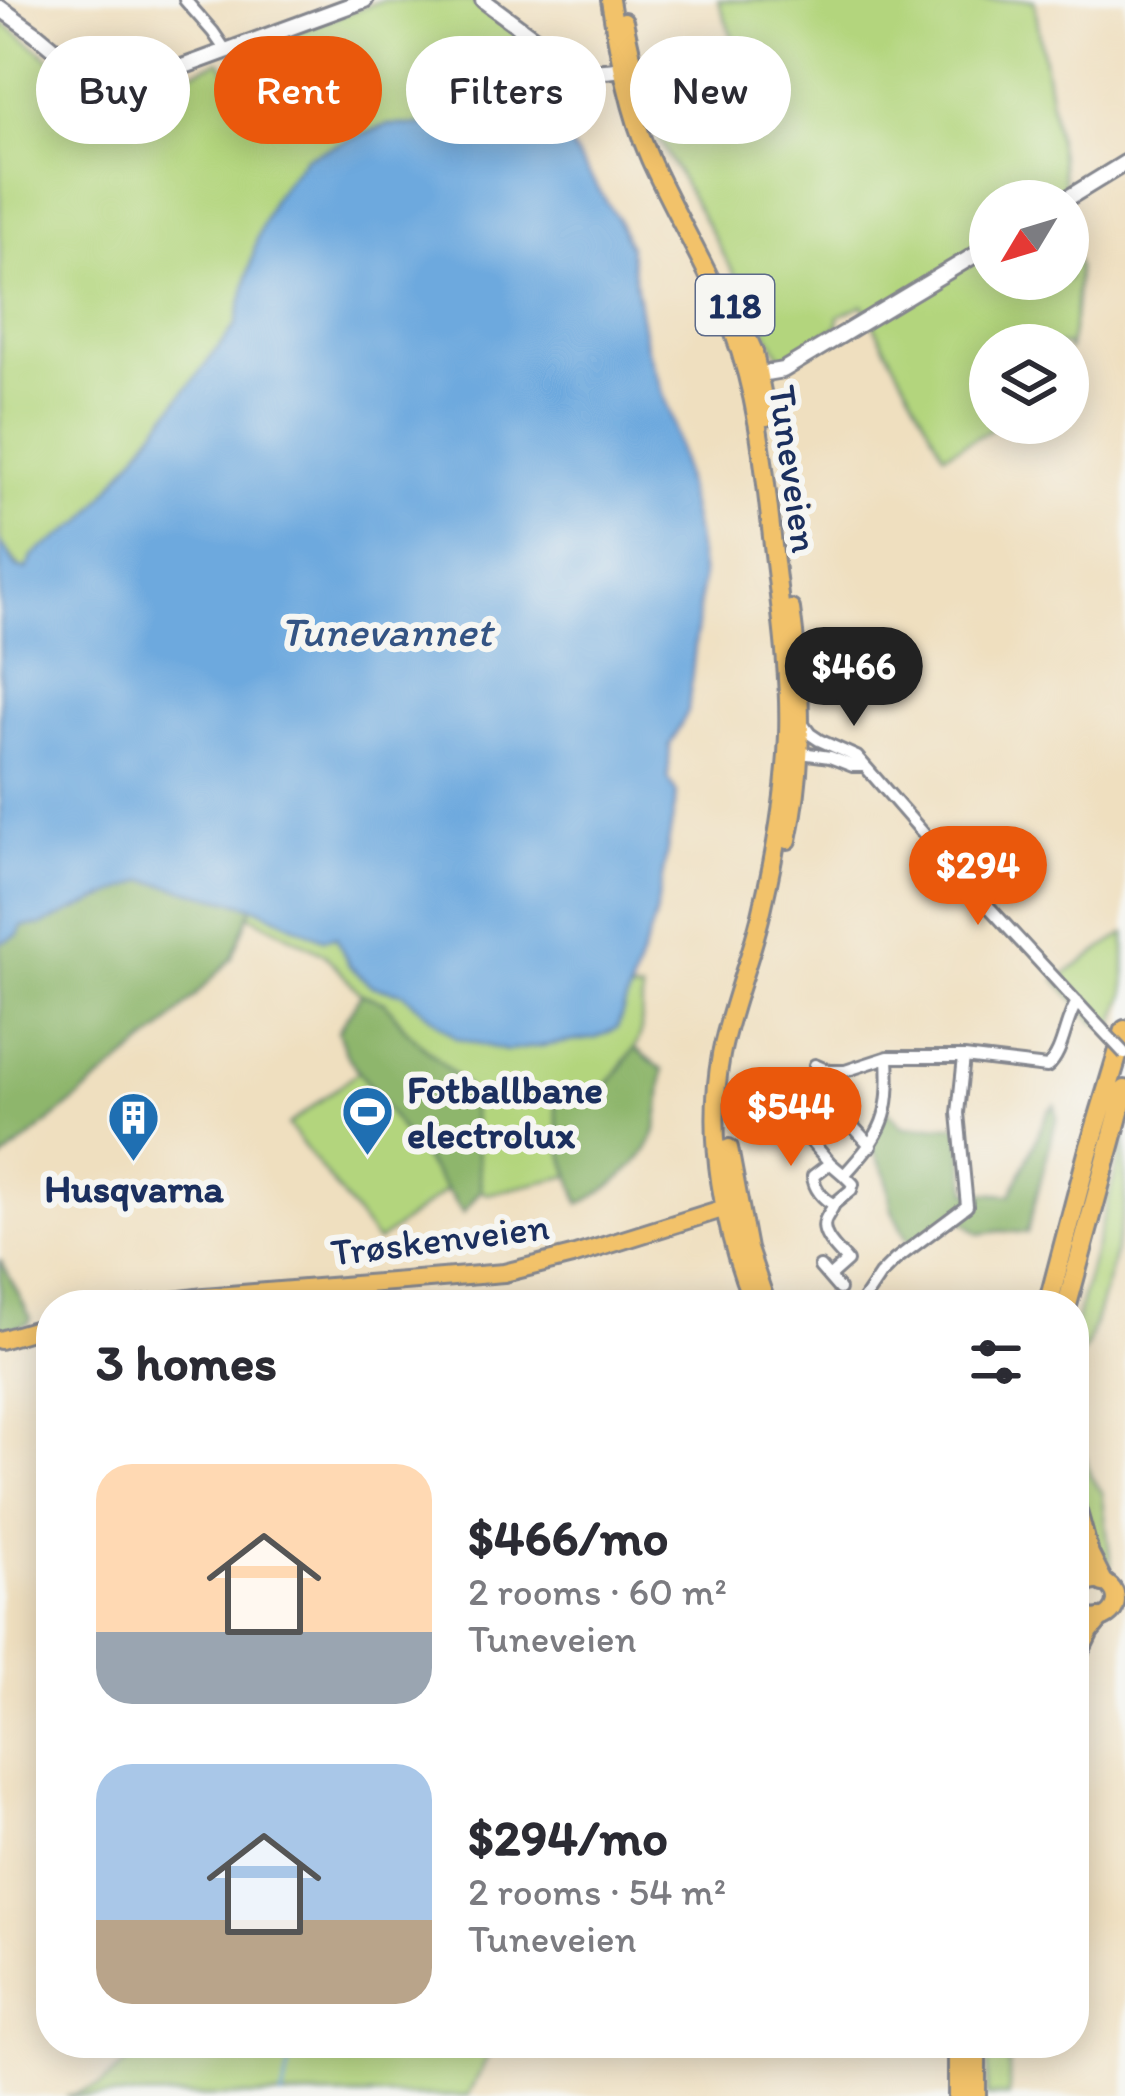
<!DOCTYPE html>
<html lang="en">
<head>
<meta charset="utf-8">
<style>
  :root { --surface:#fff; --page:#f7f7f7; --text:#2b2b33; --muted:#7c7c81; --accent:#ea580c }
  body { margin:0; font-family:Itim,sans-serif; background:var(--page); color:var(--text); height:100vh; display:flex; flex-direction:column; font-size:45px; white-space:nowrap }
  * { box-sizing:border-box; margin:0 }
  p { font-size:39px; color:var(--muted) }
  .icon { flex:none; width:66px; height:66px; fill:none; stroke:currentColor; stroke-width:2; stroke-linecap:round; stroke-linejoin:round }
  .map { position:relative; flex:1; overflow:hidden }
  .panel { position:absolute; left:36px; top:1290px; width:1053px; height:768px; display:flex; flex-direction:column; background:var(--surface); border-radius:48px; box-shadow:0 6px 30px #0003 }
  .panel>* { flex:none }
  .hud { position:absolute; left:36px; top:36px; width:1053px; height:108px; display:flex; gap:24px }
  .needle { width:78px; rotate:232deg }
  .tools { position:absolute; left:969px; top:180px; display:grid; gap:24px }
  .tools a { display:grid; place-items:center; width:120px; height:120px; border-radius:50%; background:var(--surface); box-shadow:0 6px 30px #0003; font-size:60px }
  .price { position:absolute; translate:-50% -102px; padding:0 27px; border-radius:42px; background:var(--accent); color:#fff; font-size:39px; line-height:78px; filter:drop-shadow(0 3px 6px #0008) }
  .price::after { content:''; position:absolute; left:50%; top:72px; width:36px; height:27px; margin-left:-18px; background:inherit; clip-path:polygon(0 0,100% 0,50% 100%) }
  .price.selected { background:#222; color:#fff }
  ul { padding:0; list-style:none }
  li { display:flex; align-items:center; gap:36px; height:300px; padding:0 60px }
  li span { display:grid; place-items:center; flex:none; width:336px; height:240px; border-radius:36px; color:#555 }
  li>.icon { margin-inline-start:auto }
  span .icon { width:144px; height:144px; fill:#fffc; stroke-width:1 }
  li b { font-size:51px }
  h2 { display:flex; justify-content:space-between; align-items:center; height:144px; padding:0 60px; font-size:51px }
  .chip { padding:0 42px; border-radius:54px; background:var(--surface); box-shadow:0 6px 30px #0003; font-size:42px; line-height:108px }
  .chip.selected { background:var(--accent); color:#fff }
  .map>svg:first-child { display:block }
</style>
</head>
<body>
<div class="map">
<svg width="1125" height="2096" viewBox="0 0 1125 2096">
  <rect width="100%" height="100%" fill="#f6f6f2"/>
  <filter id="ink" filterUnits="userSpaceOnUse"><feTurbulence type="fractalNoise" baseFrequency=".00833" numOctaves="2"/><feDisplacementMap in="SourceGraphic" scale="24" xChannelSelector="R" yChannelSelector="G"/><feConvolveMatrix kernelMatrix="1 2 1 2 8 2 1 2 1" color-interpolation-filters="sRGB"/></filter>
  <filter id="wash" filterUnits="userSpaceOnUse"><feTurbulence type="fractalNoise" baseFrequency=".004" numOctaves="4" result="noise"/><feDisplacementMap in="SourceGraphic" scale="48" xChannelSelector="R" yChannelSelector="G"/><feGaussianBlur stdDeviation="2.7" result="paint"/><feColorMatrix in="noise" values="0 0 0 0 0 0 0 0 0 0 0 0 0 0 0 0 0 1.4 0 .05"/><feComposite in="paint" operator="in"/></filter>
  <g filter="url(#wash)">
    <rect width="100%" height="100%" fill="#efdfbf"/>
    <path fill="#b3d57d" stroke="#67826e" stroke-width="3" d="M383,0H471L566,69L543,103L448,125H387L306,157L273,199L257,239L236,325L85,521L33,555L28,571L21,569L0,542V20L97,95L129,96L220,61L228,73L245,65L241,51Z
      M718,0H1034L1067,201H990V279H1068V207L1078,269L1074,320L1068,352V345H990V423H1004L944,454L863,305L839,316L838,326L782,359L660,141L654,113L741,59Z
      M253,906L323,939L336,937L349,965L372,986L403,993L456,1038L507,1051L596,1038L617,1028L629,992H642L641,1033L635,1048L560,1145L570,1176L487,1194L481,1190L475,1128L467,1087L408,1032L385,1002L361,994L324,954L249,915Z
      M1125,933V994L1112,1031L1095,1022L1056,980Z
      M359,1071L448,1189L377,1242L288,1125Z
      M1125,1136V1204L1111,1269L1088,1345L1076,1361L1077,1420L1090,1476L1102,1492L1111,1565L1104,1573L1095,1557L1074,1482V1328Z
      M151,2043H495L468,2096H66L100,2086Z
      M988,2043H1009V2096H987Z"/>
    <path fill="#8eb66c" stroke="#547265" stroke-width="3" d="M145,880L253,906L232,958L162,1030L0,1162V943L18,935L22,926L41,925Z
      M361,994L385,1002L408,1032L467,1087L475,1128L481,1190L463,1213L346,1054L338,1031Z
      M635,1048L663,1070C661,1089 661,1111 656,1130C647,1162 609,1190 580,1204L560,1145L555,1101L606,1088Z
      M1055,1105L1057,1117L1027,1233L1001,1231L979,1234L956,1215L911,1248L891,1208L886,1175L871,1146L886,1109L903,1127L959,1125L968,1192L1011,1195L1049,1110Z
      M0,1259L31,1318L29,1323L0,1332Z"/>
    <path fill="#6da9de" stroke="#446c9e" stroke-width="3" d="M543,103L617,218L629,246L646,346L673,422L696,536L702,578L688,711L670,745L668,778L677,794L655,917L617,1028L596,1038L507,1051L456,1038L403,993L372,986L349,965L336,937L323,939L253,906L145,880L41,925L22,926L18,935L0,943V542L17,567L27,570L33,555L85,521L236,325L257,239L273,199L306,157L388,125H448Z"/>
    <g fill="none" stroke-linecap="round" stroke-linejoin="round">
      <path stroke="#6da9de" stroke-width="3" d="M282,2096L293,2053L314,2048L317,2043"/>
    </g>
  </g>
  <g filter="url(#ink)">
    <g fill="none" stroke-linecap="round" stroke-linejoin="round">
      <defs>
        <path id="minor" d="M185,0L213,32L226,51
          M802,723L810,734L819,740L857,757L965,881L1095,1022
          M797,748L801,753L830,757L853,766H862
          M815,1065L829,1071H845L888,1057H964L1047,1067C1064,1053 1064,1022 1077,1002
          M830,1163L805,1134L804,1125L825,1105L836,1108L871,1146
          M844,1175L853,1184L851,1190L834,1204C823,1200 814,1188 813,1176L830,1163L844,1175C884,1131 891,1117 888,1057
          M820,1267L839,1289
          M829,1277L847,1261C839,1251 820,1236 825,1221C827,1215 832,1210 834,1204
          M860,1305L880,1275L895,1260L967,1206L958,1113L964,1057"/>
        <path id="tertiary" d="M483,0L572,66C592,74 609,71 629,68
          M0,8L35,33L94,82L113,88L141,82L365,0
          M1063,201L1125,163
          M754,375L783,370L990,246"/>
        <path id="primary" d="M610,0C619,53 628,109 650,159C676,217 710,271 733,331C760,402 765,479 774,554C781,614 790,675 788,735C786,793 776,850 763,906C752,957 731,1004 721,1055C706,1136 723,1230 754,1305
          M624,21L642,102
          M726,288L754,352L767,417
          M788,840C805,761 802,689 791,609
          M729,1148L748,1249L767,1305
          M143,1305L204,1297L504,1273L572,1256L738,1204
          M0,1340L51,1325
          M1078 1600a19 19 0 1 1 38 0a19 19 0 1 1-38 0Z"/>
        <path id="motorway" d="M1048,1305L1088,1153L1125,1030
          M1067,1305L1125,1090
          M1074,1501L1089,1554L1103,1582
          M1074,1662L1089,1631L1099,1619
          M958,2096V2043
          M976,2096V2043"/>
      </defs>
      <use href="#minor" stroke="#85878e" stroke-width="16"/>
      <use href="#tertiary" stroke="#85878e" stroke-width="20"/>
      <use href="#primary" stroke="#85878e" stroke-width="22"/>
      <use href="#motorway" stroke="#85878e" stroke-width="24"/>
      <use href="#minor" stroke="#fff" stroke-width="10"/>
      <use href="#tertiary" stroke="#fff" stroke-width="14"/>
      <use href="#primary" stroke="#f2c26a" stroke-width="16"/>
      <use href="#motorway" stroke="#f2c26a" stroke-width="18"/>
      <defs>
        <path id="minor-bridge" d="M1095,1022L1125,1054"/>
      </defs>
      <use href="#minor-bridge" stroke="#85878e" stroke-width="16" stroke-linecap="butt"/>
      <use href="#minor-bridge" stroke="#fff" stroke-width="10"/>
    </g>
  </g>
  <defs>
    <symbol id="stadium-pin" viewBox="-11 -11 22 30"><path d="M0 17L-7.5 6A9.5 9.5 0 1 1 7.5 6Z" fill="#1f6fb2" stroke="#f6f6f2"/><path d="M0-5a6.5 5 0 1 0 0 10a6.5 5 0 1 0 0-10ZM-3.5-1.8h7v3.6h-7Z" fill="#fff"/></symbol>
    <symbol id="building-pin" viewBox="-11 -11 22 30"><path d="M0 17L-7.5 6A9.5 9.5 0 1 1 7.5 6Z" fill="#1f6fb2" stroke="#f6f6f2"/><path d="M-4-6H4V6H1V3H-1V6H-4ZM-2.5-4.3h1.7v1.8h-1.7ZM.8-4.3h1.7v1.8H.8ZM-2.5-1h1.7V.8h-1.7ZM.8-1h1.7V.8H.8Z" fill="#fff"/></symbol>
  </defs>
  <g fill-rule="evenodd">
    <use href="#stadium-pin" x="338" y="1082" width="59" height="81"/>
    <use href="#building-pin" x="104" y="1088" width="59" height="81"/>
  </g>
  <g text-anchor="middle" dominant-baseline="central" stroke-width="12" stroke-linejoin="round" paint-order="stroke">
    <rect fill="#f6f6f2" stroke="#5d6b8a" stroke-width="3" x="696" y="275" width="78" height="60" rx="9"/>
    <g font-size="36" font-weight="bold" fill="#1b2f5e">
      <text x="735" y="305">118</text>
    </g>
    <g font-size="39" fill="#1b2f5e" stroke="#f6f6f2">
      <text transform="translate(794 469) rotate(82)">Tuneveien</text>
      <text transform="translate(440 1239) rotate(-7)">Trøskenveien</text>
    </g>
    <g font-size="39" font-weight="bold" fill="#1b2f5e" stroke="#f6f6f2" text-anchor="start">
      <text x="407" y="1089">Fotballbane<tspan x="407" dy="45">electrolux</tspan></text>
      <text x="134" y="1188" text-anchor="middle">Husqvarna</text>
    </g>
    <g font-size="42" font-style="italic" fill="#345484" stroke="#f6f6f2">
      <text x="386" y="631">Tunevannet</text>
    </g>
  </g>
</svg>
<div class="tools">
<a><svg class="needle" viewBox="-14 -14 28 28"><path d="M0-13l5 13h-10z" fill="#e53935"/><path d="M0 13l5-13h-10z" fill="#7c7c81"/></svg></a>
<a><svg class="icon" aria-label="layers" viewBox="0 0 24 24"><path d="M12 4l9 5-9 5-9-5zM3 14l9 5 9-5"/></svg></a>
</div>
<b class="price selected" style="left:854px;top:729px">$466</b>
<b class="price" style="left:978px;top:928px">$294</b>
<b class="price" style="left:791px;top:1169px">$544</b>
<div class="hud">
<a class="chip">Buy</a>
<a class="chip selected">Rent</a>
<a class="chip">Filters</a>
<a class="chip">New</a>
</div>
<section class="panel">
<h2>3 homes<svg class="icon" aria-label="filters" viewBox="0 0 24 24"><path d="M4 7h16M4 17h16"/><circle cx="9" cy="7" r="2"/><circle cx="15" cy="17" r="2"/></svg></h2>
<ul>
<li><span style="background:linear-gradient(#ffd9b3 70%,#9aa5b1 0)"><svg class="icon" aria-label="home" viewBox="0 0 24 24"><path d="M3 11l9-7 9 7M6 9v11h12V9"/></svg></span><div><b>$466/mo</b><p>2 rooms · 60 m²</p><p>Tuneveien</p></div></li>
<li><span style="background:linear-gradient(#a9c7e8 65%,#b9a48a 0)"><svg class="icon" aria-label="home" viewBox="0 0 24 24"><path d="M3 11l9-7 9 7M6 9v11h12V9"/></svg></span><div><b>$294/mo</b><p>2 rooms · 54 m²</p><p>Tuneveien</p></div></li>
</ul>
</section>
</div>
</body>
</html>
